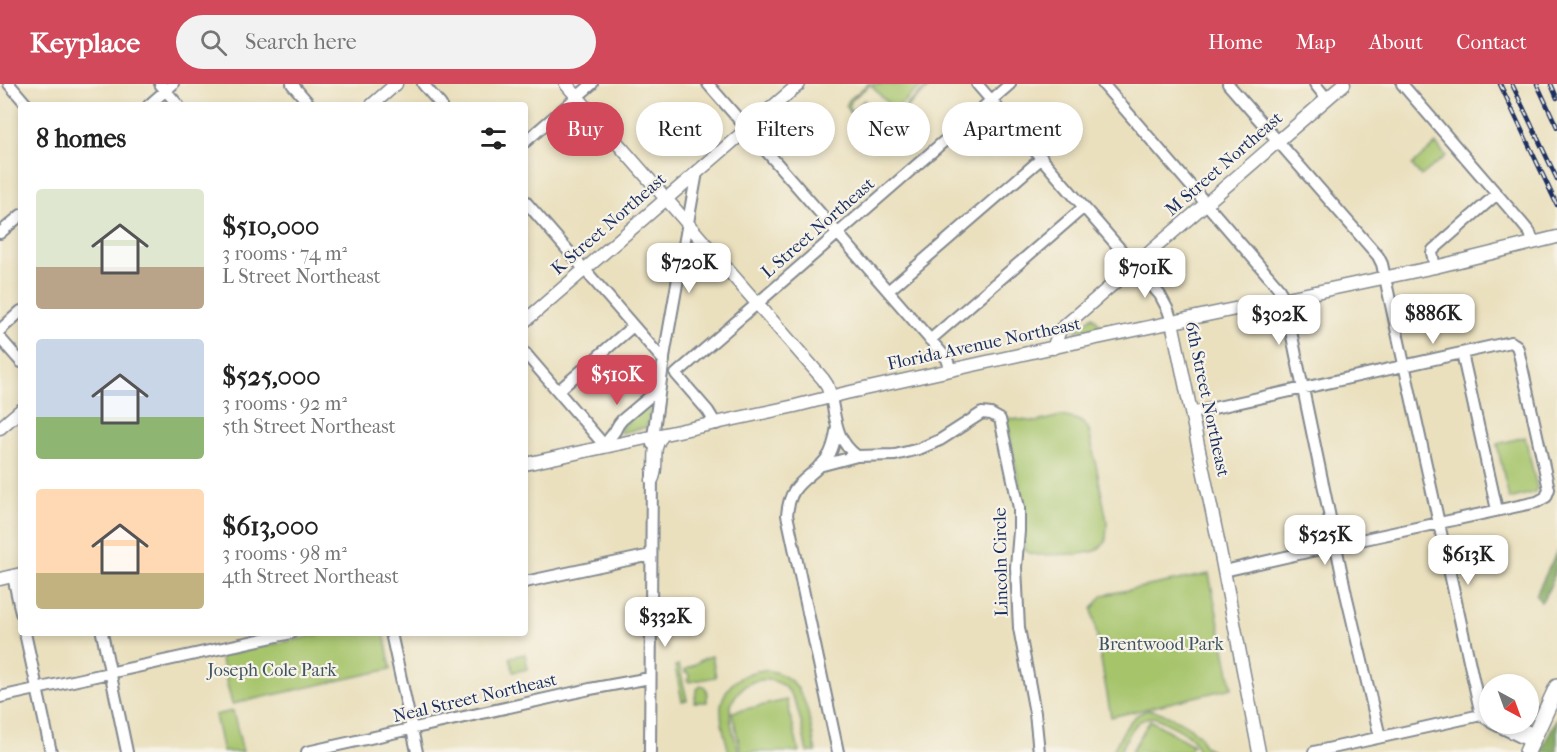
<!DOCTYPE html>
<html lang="en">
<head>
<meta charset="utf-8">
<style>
  :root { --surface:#fff; --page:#f2f2f2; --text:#222; --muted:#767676; --accent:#d1495b }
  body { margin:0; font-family:"IM FELL French Canon",serif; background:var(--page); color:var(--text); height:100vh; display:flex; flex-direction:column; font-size:22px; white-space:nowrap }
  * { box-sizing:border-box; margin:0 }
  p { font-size:20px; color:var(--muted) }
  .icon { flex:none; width:33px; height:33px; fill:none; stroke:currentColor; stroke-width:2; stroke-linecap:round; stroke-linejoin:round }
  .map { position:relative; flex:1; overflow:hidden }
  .panel { position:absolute; left:18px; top:18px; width:510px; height:534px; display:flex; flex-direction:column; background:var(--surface); border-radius:6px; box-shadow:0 3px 9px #0003 }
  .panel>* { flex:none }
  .top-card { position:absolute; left:546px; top:18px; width:570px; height:54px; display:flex; gap:12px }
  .needle { width:39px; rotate:139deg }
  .controls { position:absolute; left:1479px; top:590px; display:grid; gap:12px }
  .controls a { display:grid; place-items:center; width:60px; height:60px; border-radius:50%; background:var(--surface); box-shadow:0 3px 9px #0003; font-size:30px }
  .price { position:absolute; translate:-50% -51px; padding:0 14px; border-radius:12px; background:#fff; color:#222; font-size:20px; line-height:39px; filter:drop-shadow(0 2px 3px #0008) }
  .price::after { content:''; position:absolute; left:50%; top:36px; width:18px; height:14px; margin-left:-9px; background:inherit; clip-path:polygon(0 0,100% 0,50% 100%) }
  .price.current { background:var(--accent); color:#fff }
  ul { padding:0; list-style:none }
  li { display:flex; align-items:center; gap:18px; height:150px; padding:0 18px }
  li span { display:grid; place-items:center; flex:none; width:168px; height:120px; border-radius:6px; color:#555 }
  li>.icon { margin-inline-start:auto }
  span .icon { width:72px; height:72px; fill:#fffc; stroke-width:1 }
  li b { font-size:26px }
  h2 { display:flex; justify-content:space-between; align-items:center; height:72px; padding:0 18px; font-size:26px }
  .pill { padding:0 21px; border-radius:27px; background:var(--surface); box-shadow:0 3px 9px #0003; font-size:21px; line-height:54px }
  .pill.current { background:var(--accent); color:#fff }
  header { display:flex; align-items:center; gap:36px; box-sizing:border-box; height:84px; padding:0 30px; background:var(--accent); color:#fff }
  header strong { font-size:28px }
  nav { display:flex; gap:33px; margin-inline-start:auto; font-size:21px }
  .search { width:420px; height:54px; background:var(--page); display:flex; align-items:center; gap:15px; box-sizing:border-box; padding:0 21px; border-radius:33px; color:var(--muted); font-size:22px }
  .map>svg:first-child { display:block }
</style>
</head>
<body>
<header>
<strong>Keyplace</strong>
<div class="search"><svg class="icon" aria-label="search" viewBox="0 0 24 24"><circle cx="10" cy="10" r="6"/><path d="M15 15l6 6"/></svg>Search here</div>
<nav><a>Home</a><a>Map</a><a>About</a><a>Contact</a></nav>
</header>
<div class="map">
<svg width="1557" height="668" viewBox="0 0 1557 668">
  <rect width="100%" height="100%" fill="#f7f3e8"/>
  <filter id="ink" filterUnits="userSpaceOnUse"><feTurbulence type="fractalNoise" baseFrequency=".0167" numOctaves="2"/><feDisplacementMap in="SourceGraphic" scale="12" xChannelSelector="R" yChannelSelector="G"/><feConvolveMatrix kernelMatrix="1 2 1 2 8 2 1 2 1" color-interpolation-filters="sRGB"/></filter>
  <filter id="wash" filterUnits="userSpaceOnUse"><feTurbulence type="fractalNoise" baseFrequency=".008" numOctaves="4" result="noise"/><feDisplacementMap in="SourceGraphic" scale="24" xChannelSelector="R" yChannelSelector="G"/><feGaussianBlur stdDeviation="1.35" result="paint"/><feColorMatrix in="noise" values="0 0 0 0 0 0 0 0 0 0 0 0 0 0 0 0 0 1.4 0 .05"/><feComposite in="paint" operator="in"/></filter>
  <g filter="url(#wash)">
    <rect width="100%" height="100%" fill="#eae0be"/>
    <path fill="#a6c46b" stroke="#607a64" stroke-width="1.5" d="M868,0H871C863,7 848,15 849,25L867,46L871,48L876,47L931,0H933L877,49L871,50C861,46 850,32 846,22L849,16Z
      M874,0H924L894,26L872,2Z
      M864,16L882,36L870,47L852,27Z
      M1436,60L1446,72L1421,92L1412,81Z
      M1093,232L1102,243L1075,247Z
      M652,317L647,343L620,349L621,344Z
      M1061,332C1072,334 1082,335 1089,346L1107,437L1106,458L1096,467L1079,470L1038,471L1029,469L1024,464V424L1007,338L1009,334L1036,338Z
      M1525,353L1537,404L1536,408L1509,415L1497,360Z
      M1209,490L1232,604L1111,633L1092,525L1103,511Z
      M326,549H384L391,585L232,620L220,572Z
      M525,570L528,585L513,588L510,573Z
      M712,572L716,593L689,598L687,596L690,594L688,589H685V586L705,574Z
      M679,581L687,616L682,617L675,582Z
      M765,586C808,591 808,633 816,668H807C803,651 800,623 790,609C774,586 738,595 731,622C728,636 735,654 739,668H729C725,653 720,637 721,622C724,600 745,587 765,586Z
      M701,602H704L707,606V618H694L697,605Z
      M787,616L799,668H741L732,628Z
      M1148,626C1159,625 1188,641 1197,649C1201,652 1202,657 1204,662L1212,666L1211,668H1198C1197,650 1171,642 1157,634C1136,629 1128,653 1120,668H1112C1122,652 1128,631 1148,626Z
      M233,627L243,668H223L215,631Z
      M1150,636L1193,661L1189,668H1131Z"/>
    <path fill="#84aa5f" stroke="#506c5e" stroke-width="1.5" d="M1557,467C1557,486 1553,502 1541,518L1536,511Z
      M1557,634V668H1540Z"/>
  </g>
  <g filter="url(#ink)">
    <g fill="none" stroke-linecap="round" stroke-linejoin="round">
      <defs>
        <path id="minor" d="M9,0L27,21
          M160,0L178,21
          M292,0L310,21
          M423,0L441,21
          M708,0L947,275L951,286
          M977,0L1160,211L1168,226L1172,238
          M1103,0L1277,202L1284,214L1346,510L1380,653
          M1228,0L1378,172L1382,180L1481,631L1490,637
          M1315,0L1327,15
          M1402,0L1521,138L1530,149L1533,158
          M149,21L173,0
          M525,58L592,0
          M525,117L664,277
          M0,149L21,131
          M1435,183L1432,169L1433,166L1497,110
          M888,207L1042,74
          M0,246L21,227
          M0,254L21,278
          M930,256L1084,123
          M525,269L605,362C607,356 611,353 615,347C617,343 618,340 622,336L660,304
          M1462,269L1497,426
          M558,307L633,242
          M831,313C836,337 836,356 857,372
          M1191,329L1511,258L1516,261L1518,265L1549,405L1546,413L1537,418L1351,458L1224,487
          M716,340L708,327L676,290L1010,0
          M837,342C835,353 834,365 827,374C809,397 790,396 787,431L838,668
          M652,360L665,267L697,88
          M819,382L857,372L895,371L919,365L940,356L982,329L991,330L1000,335L1019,424V447L1016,483L1019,544L1035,629L1039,668
          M13,492L21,529
          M525,498L651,471
          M25,549L51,668
          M102,549L127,668
          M391,549L417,668
          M0,613L291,549
          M1492,639L1531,658
          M1510,639L1535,650
          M307,668L590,605L650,594
          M650,668L652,388
          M1314,668L1481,631H1487"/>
        <path id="major" d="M566,0L823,295L827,301L831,313
          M372,21L396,0
          M525,237L799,0
          M1172,238L1218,456L1259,668
          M1053,264L1060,246L1344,0
          M0,344L21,326
          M525,380L795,322L846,309L1073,259L1435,183L1557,153
          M652,396C660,381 649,365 663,351
          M0,495L21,490"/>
        <path id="highway" d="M1527,668L1557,603"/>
      </defs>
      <use href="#minor" stroke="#82888e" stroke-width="14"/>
      <use href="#major" stroke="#82888e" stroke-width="15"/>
      <use href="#highway" stroke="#82888e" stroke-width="18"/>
      <use href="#minor" stroke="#fff" stroke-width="10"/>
      <use href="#major" stroke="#fff" stroke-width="12"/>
      <use href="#highway" stroke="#fff" stroke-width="15"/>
      <defs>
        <path id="rail" d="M1500,0L1557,121
          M1512,0L1557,95
          M1537,0L1557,43
          M1551,0L1557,14"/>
      </defs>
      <use href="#rail" stroke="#1b2f5e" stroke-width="4.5"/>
      <use href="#rail" stroke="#f7f3e8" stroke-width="2" stroke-dasharray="7" stroke-linecap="butt"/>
    </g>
  </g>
  <g text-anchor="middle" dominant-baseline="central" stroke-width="4.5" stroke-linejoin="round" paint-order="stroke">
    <g font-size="18" fill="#1b2f5e" stroke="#f7f3e8">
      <text transform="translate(1224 80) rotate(-41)">M Street Northeast</text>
      <text transform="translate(609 140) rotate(-41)">K Street Northeast</text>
      <text transform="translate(818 144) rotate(-41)">L Street Northeast</text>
      <text transform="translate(984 260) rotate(-12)">Florida Avenue Northeast</text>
      <text transform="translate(1207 315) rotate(78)">6th Street Northeast</text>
      <text transform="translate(1001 478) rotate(-91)">Lincoln Circle</text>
      <text transform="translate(475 614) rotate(-13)">Neal Street Northeast</text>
    </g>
    <g font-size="18" fill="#3e5461" stroke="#f7f3e8">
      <text x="1161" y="560">Brentwood Park</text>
      <text x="272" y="586">Joseph Cole Park</text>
    </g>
  </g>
</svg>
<div class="controls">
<a><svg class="needle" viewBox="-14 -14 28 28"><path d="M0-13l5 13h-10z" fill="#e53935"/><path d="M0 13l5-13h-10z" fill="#767676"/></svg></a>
</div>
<b class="price" style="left:689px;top:210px">$720K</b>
<b class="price" style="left:1145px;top:215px">$701K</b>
<b class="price" style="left:1433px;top:261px">$886K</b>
<b class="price" style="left:1279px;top:262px">$302K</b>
<b class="price current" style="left:617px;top:322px">$510K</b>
<b class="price" style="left:1325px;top:482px">$525K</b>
<b class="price" style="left:1468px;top:502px">$613K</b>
<b class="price" style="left:665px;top:564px">$332K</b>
<div class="top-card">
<a class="pill current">Buy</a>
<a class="pill">Rent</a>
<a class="pill">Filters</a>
<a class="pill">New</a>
<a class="pill">Apartment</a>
</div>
<section class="panel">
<h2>8 homes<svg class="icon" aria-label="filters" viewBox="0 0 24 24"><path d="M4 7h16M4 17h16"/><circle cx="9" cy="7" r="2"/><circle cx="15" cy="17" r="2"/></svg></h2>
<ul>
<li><span style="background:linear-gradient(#dfe7d0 65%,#b9a48a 0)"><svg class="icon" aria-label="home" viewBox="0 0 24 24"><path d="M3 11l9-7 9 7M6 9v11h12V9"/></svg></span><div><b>$510,000</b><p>3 rooms · 74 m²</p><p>L Street Northeast</p></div></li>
<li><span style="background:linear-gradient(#c9d6e8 65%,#8fb573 0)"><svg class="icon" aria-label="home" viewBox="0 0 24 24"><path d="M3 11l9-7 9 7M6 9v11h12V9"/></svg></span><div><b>$525,000</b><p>3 rooms · 92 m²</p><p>5th Street Northeast</p></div></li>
<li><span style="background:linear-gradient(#ffd9b3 70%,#c2b280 0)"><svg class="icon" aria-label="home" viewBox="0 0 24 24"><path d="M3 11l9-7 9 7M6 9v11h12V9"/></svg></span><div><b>$613,000</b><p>3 rooms · 98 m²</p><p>4th Street Northeast</p></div></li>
</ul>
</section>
</div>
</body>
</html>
